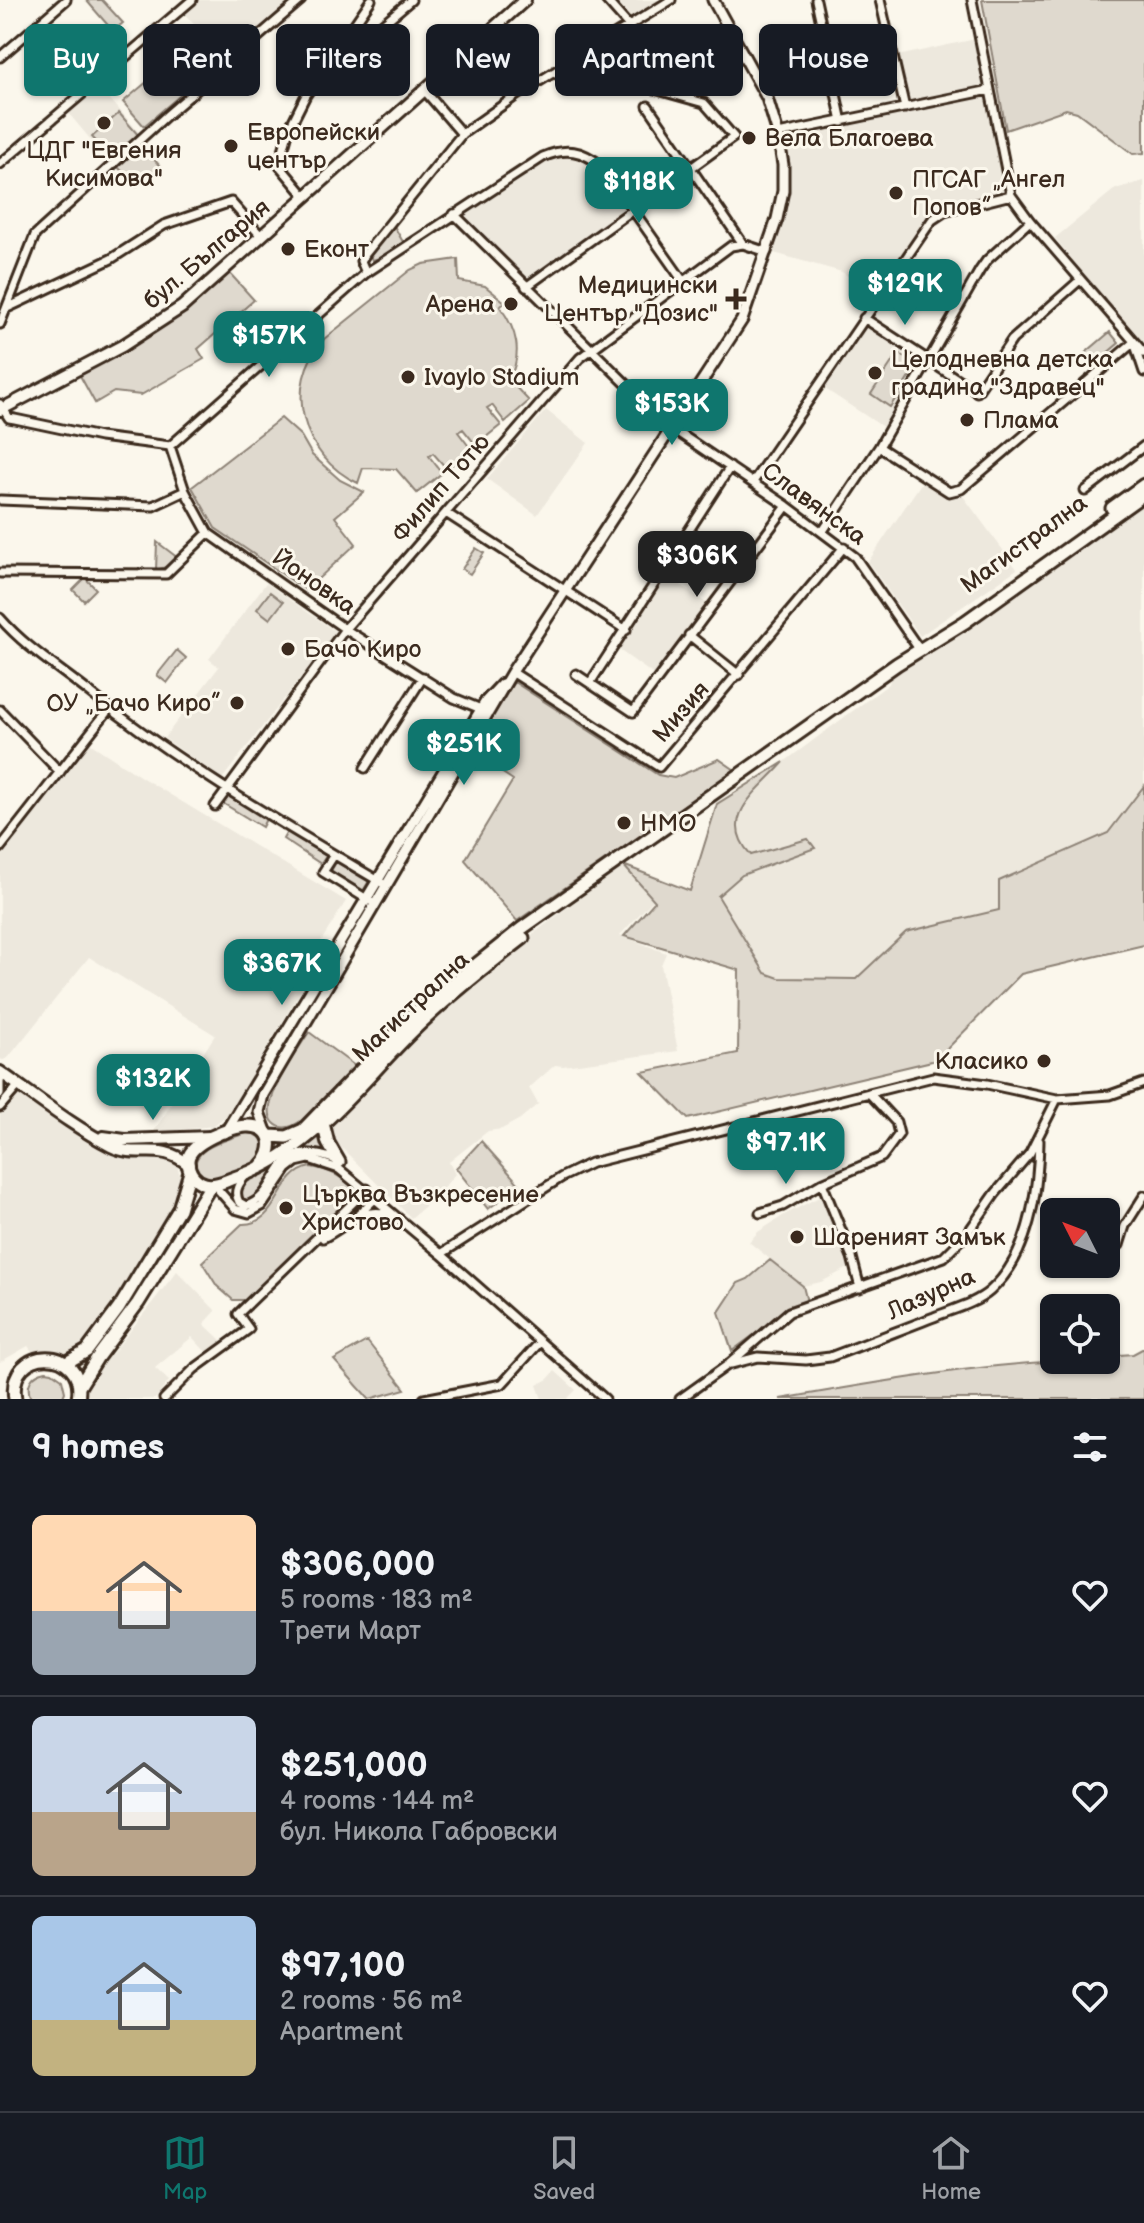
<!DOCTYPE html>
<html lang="en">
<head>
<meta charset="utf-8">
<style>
  :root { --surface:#171b24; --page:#20242c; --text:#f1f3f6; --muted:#9ea1a6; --line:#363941; --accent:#0f766e }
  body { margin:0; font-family:"Balsamiq Sans",sans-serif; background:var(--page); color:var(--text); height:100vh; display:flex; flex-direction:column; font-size:30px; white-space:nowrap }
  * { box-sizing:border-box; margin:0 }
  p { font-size:26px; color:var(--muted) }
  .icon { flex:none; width:44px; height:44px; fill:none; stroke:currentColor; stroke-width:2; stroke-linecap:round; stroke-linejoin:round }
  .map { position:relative; height:1399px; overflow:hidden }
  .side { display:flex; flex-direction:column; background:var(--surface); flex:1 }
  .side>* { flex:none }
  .guide { position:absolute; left:24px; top:24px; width:1096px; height:72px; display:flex; gap:16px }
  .needle { width:52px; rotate:312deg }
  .buttons { position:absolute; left:1040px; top:1198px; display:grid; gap:16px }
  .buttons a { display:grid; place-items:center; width:80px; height:80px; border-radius:12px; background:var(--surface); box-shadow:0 2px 6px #0004; font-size:40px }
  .price { position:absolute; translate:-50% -68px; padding:0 18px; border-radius:16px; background:var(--accent); color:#fff; font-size:26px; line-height:52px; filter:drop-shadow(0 2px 4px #0008) }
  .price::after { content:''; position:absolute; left:50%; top:48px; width:24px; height:18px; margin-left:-12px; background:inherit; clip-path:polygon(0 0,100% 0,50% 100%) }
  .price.on { background:#222; color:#fff }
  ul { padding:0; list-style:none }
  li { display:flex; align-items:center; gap:24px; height:200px; padding:0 32px }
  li+li { border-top:2px solid var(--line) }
  li span { display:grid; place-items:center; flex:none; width:224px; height:160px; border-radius:12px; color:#555 }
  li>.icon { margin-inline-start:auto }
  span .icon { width:96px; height:96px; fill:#fffc; stroke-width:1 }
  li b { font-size:34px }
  h2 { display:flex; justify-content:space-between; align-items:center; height:96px; padding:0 32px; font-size:34px }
  .pill { padding:0 28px; border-radius:12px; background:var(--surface); box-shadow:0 2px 6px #0004; font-size:28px; line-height:72px }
  .pill.on { background:var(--accent); color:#fff }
  .tabs { display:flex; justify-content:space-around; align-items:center; height:112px; border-top:2px solid var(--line); background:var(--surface); font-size:22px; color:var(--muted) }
  .tabs a { display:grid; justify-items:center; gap:4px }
  .tabs .on { color:var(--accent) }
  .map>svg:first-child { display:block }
</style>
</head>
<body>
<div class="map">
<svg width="1144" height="1399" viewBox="0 0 1144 1399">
  <rect width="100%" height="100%" fill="#fbf7ec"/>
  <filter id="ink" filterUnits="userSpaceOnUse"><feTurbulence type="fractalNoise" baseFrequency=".0125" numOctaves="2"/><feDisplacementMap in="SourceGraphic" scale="16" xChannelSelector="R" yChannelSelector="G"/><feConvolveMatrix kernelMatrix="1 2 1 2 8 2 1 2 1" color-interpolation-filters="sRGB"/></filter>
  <g filter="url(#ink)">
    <path fill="#ede8dd" d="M192,0H301L229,63L181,10Z
      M616,0H662L632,19Z
      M980,38L1011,195L944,212L932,220L878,297L842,272L767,251L783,191L778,134L904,108L893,57Z
      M96,83L143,137L112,165L65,109Z
      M562,155L583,158L600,171L624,208L527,279L463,213L542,162Z
      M1144,181V348L1055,238L1115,189Z
      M864,320L930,362L889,431L819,385Z
      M546,410L588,443L537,515L487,479Z
      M924,479L948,494L960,492L1017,569L920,636L868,562Z
      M1144,499V786L1108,833L999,881V910L906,932L856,979L779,978L764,973L718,896L742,875L816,847L808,839L751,855L742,844L736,832L738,813L784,762L889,684L891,676Z
      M663,572L710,606L658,678L615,647Z
      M266,583L336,632L222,779L164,738L219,667L209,659Z
      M88,742L141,777L346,901L305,967L312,972L227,1115L213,1126L153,1133L215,1035L89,957L8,1058L3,1060L0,1059V856Z
      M623,865L653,900L620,935L666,953L661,965L678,1051L563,1066L555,1065L529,1088L538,1104L520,1119L502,1129L488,1131L449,1162L455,1174L436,1197L411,1218L337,1143L330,1135L331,1122L422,1024L490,967Z
      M0,1072L101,1140L172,1161L177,1166L181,1178L182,1188L148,1251L112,1310L84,1348L74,1354H34L28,1346L0,1362Z
      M823,1195L852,1266L821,1282L803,1286L749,1242L758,1232L786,1214Z
      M177,1271L216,1311L204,1324L222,1341L207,1353L192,1337L155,1368L169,1381L155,1399H82L83,1386L101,1360L112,1354Z
      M555,1371L576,1390L567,1399H542L537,1385L548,1379Z"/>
    <path fill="#dfd9ce" stroke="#8d8276" stroke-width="2" d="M86,0H102L123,23L113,31Z
      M982,0H1144V153L1133,154L1077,112L1066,109L1006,130Z
      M199,38L220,61L144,126L123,102Z
      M119,113L139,136L112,159L92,137Z
      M142,146L160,166L136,187L118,167Z
      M394,226L403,242L380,258L372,260L370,255Z
      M458,259L459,281L485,286L505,302L500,307C517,330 523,353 509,380L529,401L505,422L492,405L487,408L501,425L476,445L463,429L458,432L471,449L447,469L433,453L429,456L442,473L417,493L396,469L363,468L358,483C302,457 282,387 324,339L410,270L423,264Z
      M225,268L254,300L198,349L204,359L141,395L114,392L95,403L77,370L182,307Z
      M1110,332L1119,343L1092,366L1083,355Z
      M898,353L917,365L890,407L871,394Z
      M281,418L301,436L312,455L340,480L364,492L335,517L356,544L306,590L215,528L192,487Z
      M157,542L178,558L169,566L156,570Z
      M476,548L484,553L470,574L462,569Z
      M85,578L96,589L84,601L73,590Z
      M270,592L283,602L270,619L257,609Z
      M177,650L186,658L167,683L157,675Z
      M514,682L658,775L674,778L719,759L735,770L517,921L465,860L513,780L498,770L508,751L481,735Z
      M784,762C759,791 716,817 751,855L808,839L815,848L742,875L718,896L765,973L779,978L856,979L906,932L999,910V881L1108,833L1144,786V945L1021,974L936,1060L688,1119L642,1072L738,1053L739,970L624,936L655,901L623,865L690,891L717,804Z
      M226,794L266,819L262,827L221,802Z
      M287,832L326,856L321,864L283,839Z
      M336,862L369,881L363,891L331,871Z
      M309,1032L355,1066L302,1120C294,1126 283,1132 274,1123C256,1106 298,1050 309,1032Z
      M248,1132L259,1136L266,1146C263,1168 227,1173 210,1180L195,1171C191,1146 230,1140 248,1132Z
      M319,1132L326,1148L324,1152C318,1152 311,1150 305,1150C280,1150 266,1180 256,1198L246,1201L240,1196L241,1185L264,1173Z
      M481,1141L520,1185L488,1209L456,1168Z
      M311,1167C328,1170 341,1175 353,1188L352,1197L306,1245L247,1300H233L217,1286L202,1262L242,1224C280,1225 276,1173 311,1167Z
      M770,1260L803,1286L807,1302L786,1311L732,1351L719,1312L738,1283L748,1279Z
      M367,1341L405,1389L369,1399L334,1360Z
      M1144,1348V1399H780C888,1381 996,1360 1106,1360V1356L1133,1354Z
      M46,1371L52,1372L62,1379L65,1392L62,1399H31C25,1385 31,1374 46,1371Z"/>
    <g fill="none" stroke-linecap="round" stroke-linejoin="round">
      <defs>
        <path id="minor" d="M606,0L629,26
          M816,0L842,122
          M880,0L905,108
          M972,0L1011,195L1030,221L1144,353
          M0,57L66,0
          M321,76L411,0
          M424,90L462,134
          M648,106L743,244
          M778,134L990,90
          M0,164L192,0
          M305,196L279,165L289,129L306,95L371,0
          M454,214L670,427L787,506L855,557L919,649
          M366,273L543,157C566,147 582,150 602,166L683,281
          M526,287L734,137L704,103L594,72L556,74
          M7,308L111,259L164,225L231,202L261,236
          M864,318L977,392L1012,340L1080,280
          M0,324L35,235L166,116L301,0
          M0,404L9,418L15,419L100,437L170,446L366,273L361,261L366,253L462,134L517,95L671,0
          M170,446L185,491L208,533L345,629L454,698L481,709
          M879,447L949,492L961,489L1134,342L1144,372
          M753,482L932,220L944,212L1011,195
          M1085,491L1144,446
          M0,500L153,506L185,491
          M446,513L626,630
          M823,531L879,447L980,270L987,260L1030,221
          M0,573L166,574L208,533
          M0,618C26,648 59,668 89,692C181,765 281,823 382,883
          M689,635L739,675
          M512,672L659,767L844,547
          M576,674L633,712L787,506
          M590,683L730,467
          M0,710L60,772
          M365,768L423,677
          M215,806L345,629L580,358L731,246L743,244L767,252
          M0,848L109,709
          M334,855L323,872L370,901
          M0,1079V1094
          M0,1107L19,1085
          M247,1174C239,1183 233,1191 239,1202L246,1206C284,1195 268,1134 336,1160
          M822,1183L852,1257L860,1288
          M214,1185L235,1209L249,1213L262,1206L287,1169L296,1162L309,1159L339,1169L441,1254L605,1399
          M760,1213L783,1206L822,1183L882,1157L899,1134L896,1122L869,1093
          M359,1214L376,1198
          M323,1238C348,1225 364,1204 394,1216
          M1119,1245L1125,1226L1144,1196
          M441,1254L562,1177L591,1163L933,1077L987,1084L1057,1099L1110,1095L1144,1083
          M731,1364L758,1357L806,1360L830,1357C865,1344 900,1330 934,1317C953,1309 975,1304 990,1291C1030,1255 1038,1192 1039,1141
          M164,1399L194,1369L249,1329L238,1314L367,1189
          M424,1399L502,1384L540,1342
          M680,1399L729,1364L789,1312L944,1257L967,1234L995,1194L1030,1153L1057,1099"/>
        <path id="tertiary" d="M266,1131L259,1112L263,1095L512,672L742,320L777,219L783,191V165L778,134L767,98L713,0
          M225,1133L486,701L502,684"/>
        <path id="secondary" d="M0,410L122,346L182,307L525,0
          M0,1072C36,1097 72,1126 111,1146C139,1160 159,1140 189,1165
          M103,1137L125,1140L210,1137"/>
        <path id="primary" d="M1112,508L1144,485
          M323,1123L328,1143L339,1162
          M270,1136L287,1137L303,1130L417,1012L521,929L897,664L965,622L1144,494
          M260,1167C276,1152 275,1125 247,1126C232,1126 188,1143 188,1161C188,1172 195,1181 205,1184C215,1187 225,1181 234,1178C316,1152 364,1075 424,1020C455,991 489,964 523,938
          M66,1363L87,1351L119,1308L179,1209L190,1172
          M79,1387L97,1358L138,1303L211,1185
          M15,1399C6,1344 88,1344 78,1399"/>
      </defs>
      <use href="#minor" stroke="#3b2a1e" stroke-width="13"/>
      <use href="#tertiary" stroke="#3b2a1e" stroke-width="15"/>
      <use href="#secondary" stroke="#3b2a1e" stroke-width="16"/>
      <use href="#primary" stroke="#3b2a1e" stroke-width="17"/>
      <use href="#minor" stroke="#fbf7ec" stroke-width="7"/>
      <use href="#tertiary" stroke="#fbf7ec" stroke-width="9"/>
      <use href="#secondary" stroke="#fbf7ec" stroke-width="10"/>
      <use href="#primary" stroke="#fbf7ec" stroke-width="11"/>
    </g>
  </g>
  <g fill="#3b2a1e" stroke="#fbf7ec" stroke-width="3">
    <circle cx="104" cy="123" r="8"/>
    <circle cx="749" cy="138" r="8"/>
    <circle cx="231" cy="146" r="8"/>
    <circle cx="896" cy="193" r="8"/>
    <circle cx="288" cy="249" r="8"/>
    <path d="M732 287h8v8h8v8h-8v8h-8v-8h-8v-8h8z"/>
    <circle cx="511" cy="304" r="8"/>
    <circle cx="875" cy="373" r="8"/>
    <circle cx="408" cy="377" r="8"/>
    <circle cx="967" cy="420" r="8"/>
    <circle cx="288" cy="649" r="8"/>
    <circle cx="237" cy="703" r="8"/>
    <circle cx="624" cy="823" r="8"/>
    <circle cx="1044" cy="1061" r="8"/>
    <circle cx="286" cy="1208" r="8"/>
    <circle cx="797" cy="1237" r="8"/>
  </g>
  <g text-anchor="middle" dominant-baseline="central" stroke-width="6" stroke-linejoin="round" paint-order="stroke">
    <g font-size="24" fill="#3b2a1e" stroke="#fbf7ec" text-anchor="start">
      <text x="247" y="132">Европейски<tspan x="247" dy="28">център</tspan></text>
      <text x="765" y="138">Вела Благоева</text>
      <text x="104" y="150" text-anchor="middle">ЦДГ "Евгения<tspan x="104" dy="28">Кисимова"</tspan></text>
      <text x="912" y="179">ПГСАГ „Ангел<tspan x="912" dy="28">Попов”</tspan></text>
      <text x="304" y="249">Еконт</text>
      <text x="718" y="285" text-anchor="end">Медицински<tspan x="718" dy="28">Център "Дозис"</tspan></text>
      <text x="495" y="304" text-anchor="end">Арена</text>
      <text x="891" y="359">Целодневна детска<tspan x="891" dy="28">градина "Здравец"</tspan></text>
      <text x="424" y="377">Ivaylo Stadium</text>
      <text x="983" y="420">Плама</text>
      <text x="304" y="649">Бачо Киро</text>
      <text x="221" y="703" text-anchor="end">ОУ „Бачо Киро”</text>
      <text x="640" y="823">HMO</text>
      <text x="1028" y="1061" text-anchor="end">Класико</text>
      <text x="302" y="1194">Църква Възкресение<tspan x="302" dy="28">Христово</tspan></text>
      <text x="813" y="1237">Шареният Замък</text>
    </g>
    <g font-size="24" fill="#3b2a1e" stroke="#fbf7ec">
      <text transform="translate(207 254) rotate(-40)">бул. България</text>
      <text transform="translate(441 488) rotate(-49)">Филип Тотю</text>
      <text transform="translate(814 504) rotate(36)">Славянска</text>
      <text transform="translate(1024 544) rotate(-36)">Магистрална</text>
      <text transform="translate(314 582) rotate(35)">Йоновка</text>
      <text transform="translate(681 712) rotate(-49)">Мизия</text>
      <text transform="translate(411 1007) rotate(-43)">Магистрална</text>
      <text transform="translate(931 1294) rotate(-24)">Лазурна</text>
    </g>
  </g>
</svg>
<div class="buttons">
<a><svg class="needle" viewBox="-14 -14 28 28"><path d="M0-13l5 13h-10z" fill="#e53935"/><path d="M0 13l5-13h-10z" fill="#9ea1a6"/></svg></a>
<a><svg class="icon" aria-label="locate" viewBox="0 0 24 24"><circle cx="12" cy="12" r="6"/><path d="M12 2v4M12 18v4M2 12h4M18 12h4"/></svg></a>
</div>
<b class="price" style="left:639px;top:225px">$118K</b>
<b class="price" style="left:905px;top:327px">$129K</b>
<b class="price" style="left:269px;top:379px">$157K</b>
<b class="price" style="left:672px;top:447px">$153K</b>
<b class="price on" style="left:697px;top:599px">$306K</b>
<b class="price" style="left:464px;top:787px">$251K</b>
<b class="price" style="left:282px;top:1007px">$367K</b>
<b class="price" style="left:153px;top:1122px">$132K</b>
<b class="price" style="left:786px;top:1186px">$97.1K</b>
<div class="guide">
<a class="pill on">Buy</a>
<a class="pill">Rent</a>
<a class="pill">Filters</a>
<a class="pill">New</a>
<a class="pill">Apartment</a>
<a class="pill">House</a>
</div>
</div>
<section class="side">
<h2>9 homes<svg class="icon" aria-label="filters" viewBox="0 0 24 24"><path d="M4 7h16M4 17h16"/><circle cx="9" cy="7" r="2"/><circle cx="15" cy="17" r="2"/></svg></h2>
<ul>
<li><span style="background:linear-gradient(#ffd9b3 60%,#9aa5b1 0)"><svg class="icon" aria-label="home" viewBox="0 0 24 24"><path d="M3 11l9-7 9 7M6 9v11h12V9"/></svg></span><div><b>$306,000</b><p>5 rooms · 183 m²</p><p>Трети Март</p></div><svg class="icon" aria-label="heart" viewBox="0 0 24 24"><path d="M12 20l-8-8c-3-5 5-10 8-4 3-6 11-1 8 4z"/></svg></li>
<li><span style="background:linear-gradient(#c9d6e8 60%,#b9a48a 0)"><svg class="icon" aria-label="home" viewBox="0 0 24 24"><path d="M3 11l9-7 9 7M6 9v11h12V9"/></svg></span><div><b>$251,000</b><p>4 rooms · 144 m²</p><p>бул. Никола Габровски</p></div><svg class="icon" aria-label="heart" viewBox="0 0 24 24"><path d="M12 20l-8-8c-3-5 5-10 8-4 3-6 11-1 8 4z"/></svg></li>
<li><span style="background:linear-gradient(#a9c7e8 65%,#c2b280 0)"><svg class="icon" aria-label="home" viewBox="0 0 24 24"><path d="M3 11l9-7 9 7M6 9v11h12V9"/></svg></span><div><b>$97,100</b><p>2 rooms · 56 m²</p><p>Apartment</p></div><svg class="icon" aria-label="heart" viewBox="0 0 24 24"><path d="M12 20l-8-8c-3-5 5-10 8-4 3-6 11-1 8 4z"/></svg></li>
</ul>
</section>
<nav class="tabs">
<a class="on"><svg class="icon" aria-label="map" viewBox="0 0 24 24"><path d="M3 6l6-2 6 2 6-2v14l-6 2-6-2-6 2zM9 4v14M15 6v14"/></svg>Map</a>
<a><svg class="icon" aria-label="saved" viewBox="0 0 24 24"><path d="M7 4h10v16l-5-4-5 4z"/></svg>Saved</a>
<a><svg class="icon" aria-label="home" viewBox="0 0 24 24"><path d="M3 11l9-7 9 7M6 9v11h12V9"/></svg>Home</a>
</nav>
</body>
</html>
